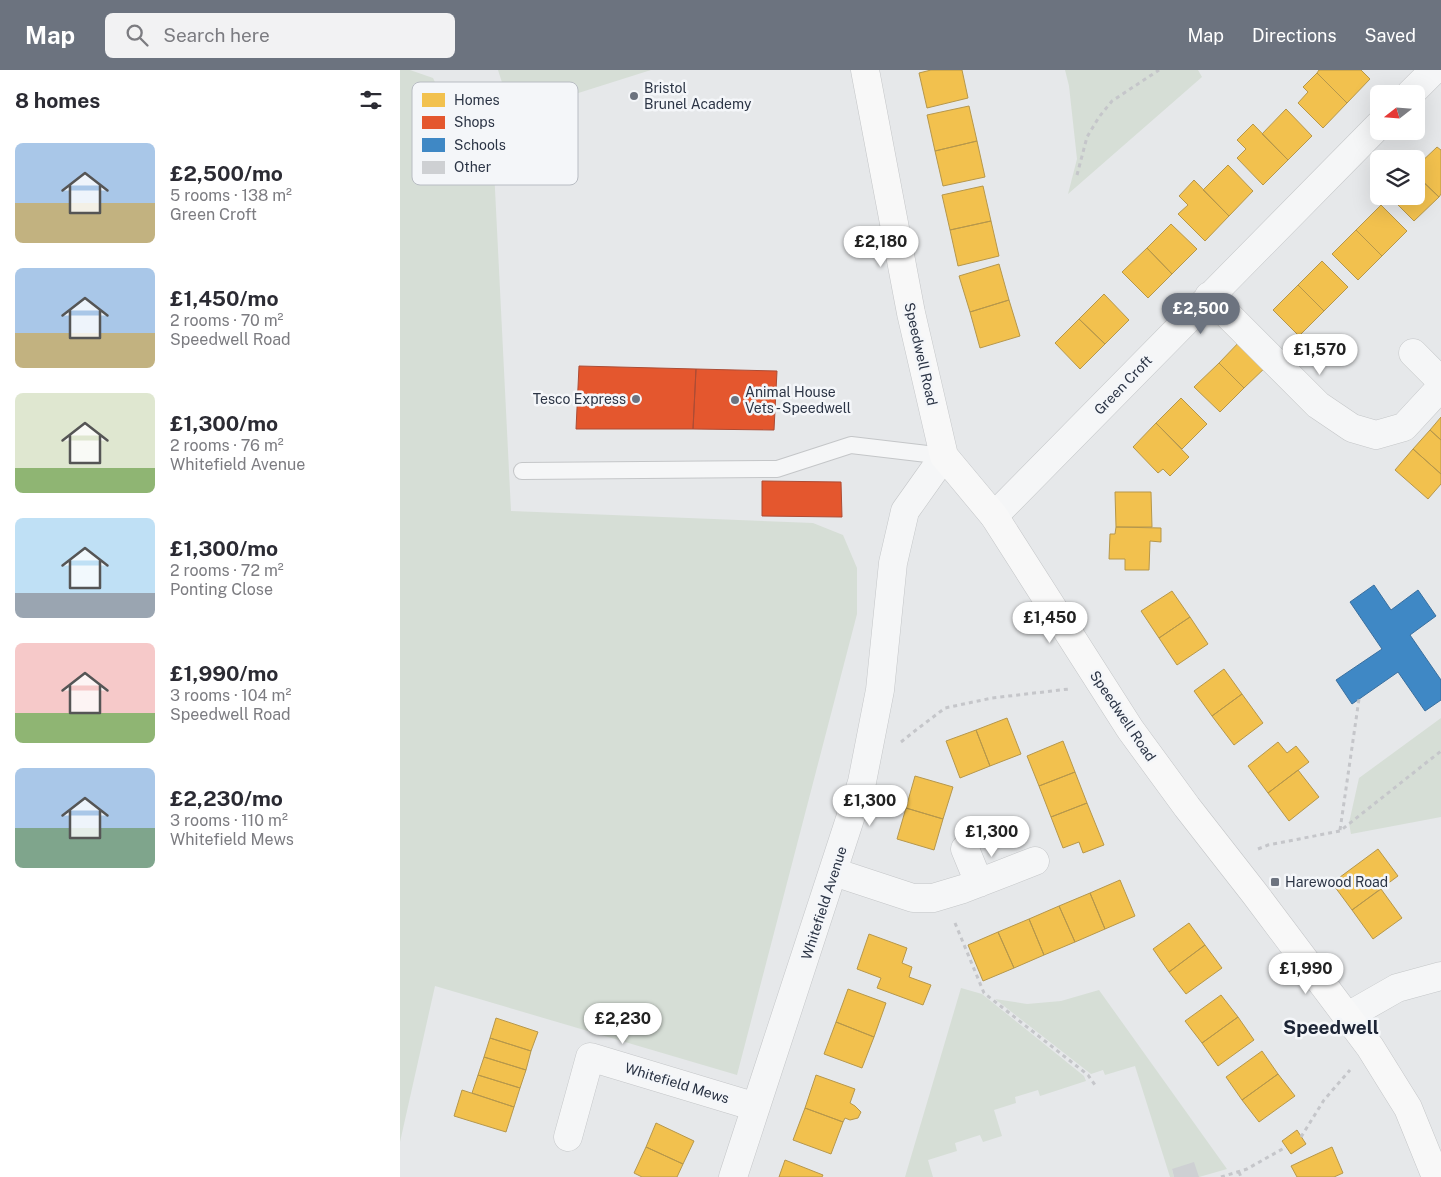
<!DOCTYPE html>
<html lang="en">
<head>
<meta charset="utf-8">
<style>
  :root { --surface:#fff; --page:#f2f2f3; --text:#2b2b33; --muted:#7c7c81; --accent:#6c737f }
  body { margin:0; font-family:"Public Sans",sans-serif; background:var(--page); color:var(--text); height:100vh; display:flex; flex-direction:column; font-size:19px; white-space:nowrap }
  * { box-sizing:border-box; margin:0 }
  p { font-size:16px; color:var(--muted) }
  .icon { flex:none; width:28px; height:28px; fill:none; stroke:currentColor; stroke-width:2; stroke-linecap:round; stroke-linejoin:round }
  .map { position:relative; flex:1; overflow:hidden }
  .sheet { display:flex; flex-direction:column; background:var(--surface); width:400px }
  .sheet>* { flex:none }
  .needle { width:32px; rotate:253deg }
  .fabs { position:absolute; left:970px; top:15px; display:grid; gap:10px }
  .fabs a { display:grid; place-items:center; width:55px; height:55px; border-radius:8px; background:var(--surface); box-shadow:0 5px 20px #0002; font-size:25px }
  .price { position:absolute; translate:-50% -42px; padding:0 11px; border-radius:18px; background:#fff; color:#222; font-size:16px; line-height:32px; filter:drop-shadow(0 1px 2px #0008) }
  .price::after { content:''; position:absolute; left:50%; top:30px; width:15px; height:11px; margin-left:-8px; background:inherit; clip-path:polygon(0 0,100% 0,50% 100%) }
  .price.selected { background:var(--accent); color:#fff }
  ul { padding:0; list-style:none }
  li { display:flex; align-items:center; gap:15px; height:125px; padding:0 15px }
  li span { display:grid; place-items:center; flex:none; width:140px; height:100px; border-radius:8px; color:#555 }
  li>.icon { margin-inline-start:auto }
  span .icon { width:60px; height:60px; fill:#fffc; stroke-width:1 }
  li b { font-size:21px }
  h2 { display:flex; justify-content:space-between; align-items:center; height:60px; padding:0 15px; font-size:21px }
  header { display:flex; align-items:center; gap:30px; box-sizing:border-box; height:70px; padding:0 25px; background:var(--accent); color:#fff }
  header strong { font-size:24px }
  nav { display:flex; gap:28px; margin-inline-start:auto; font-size:18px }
  .search { width:350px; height:45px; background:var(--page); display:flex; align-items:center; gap:12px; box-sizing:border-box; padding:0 18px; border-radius:8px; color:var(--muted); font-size:19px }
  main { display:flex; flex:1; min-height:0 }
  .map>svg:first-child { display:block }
</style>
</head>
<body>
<header>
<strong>Map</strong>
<div class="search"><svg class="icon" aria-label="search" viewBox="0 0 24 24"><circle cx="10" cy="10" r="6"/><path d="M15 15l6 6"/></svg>Search here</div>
<nav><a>Map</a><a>Directions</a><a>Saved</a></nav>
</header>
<main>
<section class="sheet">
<h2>8 homes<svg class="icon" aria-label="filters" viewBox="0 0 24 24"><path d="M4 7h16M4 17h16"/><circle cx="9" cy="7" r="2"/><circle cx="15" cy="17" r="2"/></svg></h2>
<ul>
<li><span style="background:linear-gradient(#a9c7e8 60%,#c2b280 0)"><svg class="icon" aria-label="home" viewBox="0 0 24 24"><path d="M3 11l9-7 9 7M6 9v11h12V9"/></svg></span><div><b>£2,500/mo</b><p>5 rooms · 138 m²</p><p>Green Croft</p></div></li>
<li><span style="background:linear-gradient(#a9c7e8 65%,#c2b280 0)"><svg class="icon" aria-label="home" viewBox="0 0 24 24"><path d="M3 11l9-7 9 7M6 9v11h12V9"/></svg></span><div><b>£1,450/mo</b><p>2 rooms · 70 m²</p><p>Speedwell Road</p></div></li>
<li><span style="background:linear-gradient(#dfe7d0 75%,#8fb573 0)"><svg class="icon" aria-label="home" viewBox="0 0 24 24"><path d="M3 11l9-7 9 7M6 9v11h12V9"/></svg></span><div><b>£1,300/mo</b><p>2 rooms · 76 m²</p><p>Whitefield Avenue</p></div></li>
<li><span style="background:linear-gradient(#bfe0f5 75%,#9aa5b1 0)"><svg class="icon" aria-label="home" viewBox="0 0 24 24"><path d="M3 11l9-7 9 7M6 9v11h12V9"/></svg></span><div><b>£1,300/mo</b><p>2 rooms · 72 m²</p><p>Ponting Close</p></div></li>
<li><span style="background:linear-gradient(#f6c9c9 70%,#8fb573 0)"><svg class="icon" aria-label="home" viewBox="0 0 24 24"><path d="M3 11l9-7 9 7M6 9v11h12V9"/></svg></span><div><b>£1,990/mo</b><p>3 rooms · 104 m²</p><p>Speedwell Road</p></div></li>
<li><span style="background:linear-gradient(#a9c7e8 60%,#7fa58c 0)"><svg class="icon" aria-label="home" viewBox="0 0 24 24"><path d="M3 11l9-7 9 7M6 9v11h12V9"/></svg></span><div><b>£2,230/mo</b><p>3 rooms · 110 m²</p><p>Whitefield Mews</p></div></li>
</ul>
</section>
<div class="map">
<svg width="1041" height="1107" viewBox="0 0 1041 1107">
  <rect width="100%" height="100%" fill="#e6e8ea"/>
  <path fill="#d6ded6" d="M0,0H10L33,8L64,72L92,59L111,441L413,453L443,465L457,498V544L337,1005L35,916L0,1072Z
    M98,0H251L112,44Z
    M665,0H798L802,7L668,124L677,89L669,16Z
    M1041,648V747L951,764L949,753L959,708Z
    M561,918L582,924L684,1006L686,1011L640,1026L638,1020L615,1027L616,1033L594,1040L602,1066L583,1072L580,1065L555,1073L557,1081L528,1090L533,1107H505Z
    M699,920L827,1099L799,1107L772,1099L774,1107H770L735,996L705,1005L703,1000L691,1004L595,929L627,934L661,931Z"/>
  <path fill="#f2c14e" stroke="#b6974b" d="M531,0H562L568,28L527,38L519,3Z
    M919,0H961L970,9L947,33L917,3Z
    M917,3L947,33L923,58L898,33L908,22L903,17Z
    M569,36L577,71L535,81L527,45Z
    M886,39L912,66L888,90L862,64Z
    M853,54L888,90L863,115L837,88L846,79L837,70Z
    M577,71L585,107L543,116L535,81Z
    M1037,77L1041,80V124L1039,127L1016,105V97Z
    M828,95L853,121L829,146L803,120Z
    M1016,105L1039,127L1014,151L989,126H1016Z
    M794,110L829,146L805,171L778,144L788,135L779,126Z
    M583,116L591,151L550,160L542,125Z
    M981,135L1007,161L982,186L956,160Z
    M591,151L599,186L558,196L550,160Z
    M771,154L797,179L772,204L747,178Z
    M956,160L982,186L958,210L932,184Z
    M747,178L772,204L748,228L722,202Z
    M922,191L948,217L924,241L898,215Z
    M599,194L609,230L570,242L559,206Z
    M898,215L924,241L899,266L873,240Z
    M704,224L729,250L705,274L679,249Z
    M609,230L620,266L580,278L570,242Z
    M679,249L705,274L680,299L655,273Z
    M843,268L869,294L844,318L819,293Z
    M819,293L844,318L820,342L794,317Z
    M781,328L807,354L782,379L756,353Z
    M1041,347V370L1030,360Z
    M756,353L789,387L770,406L763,399L758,403L733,377Z
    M1030,360L1041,370V404L1013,379Z
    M1013,379L1041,404V414L1028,429L995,400Z
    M715,422H751L752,457H716Z
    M716,457L761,458V472L750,471L749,500H725V489H709L710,464H715Z
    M772,521L790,547L759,568L741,541Z
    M790,547L808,574L777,595L759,568Z
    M824,599L842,624L812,646L794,621Z
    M842,624L863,653L834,675L812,646Z
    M607,648L621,684L590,696L576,660Z
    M576,660L590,696L560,708L546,671Z
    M663,671L675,702L639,716L627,686Z
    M878,672L887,683L896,676L909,692L868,723L848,696Z
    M898,700L919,727L889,751L868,723Z
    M675,702L687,733L651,747L639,716Z
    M515,706L553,717L543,749L506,738Z
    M687,733L704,775L683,783L679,772L663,778L651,747Z
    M506,738L543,749L534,780L497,769Z
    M978,779L998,806L952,840L932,813Z
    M720,810L735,846L705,859L690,823Z
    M981,819L1002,848L973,869L952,840Z
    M690,823L705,859L675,872L659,836Z
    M659,836L675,872L644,885L629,849Z
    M629,849L644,885L614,898L598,862Z
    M789,853L805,875L769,902L753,879Z
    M598,862L614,898L583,911L568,875Z
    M469,864L507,878L502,893L512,897L509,907L531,915L523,935L477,918L481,908L457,899Z
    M805,875L822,898L786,924L769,902Z
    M448,919L486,933L474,967L436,952Z
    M821,925L838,947L802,973L785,951Z
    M838,947L854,970L818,996L802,973Z
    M96,948L138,962L131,981L90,968Z
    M436,952L474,967L462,998L424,984Z
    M90,968L131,981L126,1000L84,987Z
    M862,981L878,1004L842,1030L826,1007Z
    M84,987L126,1000L120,1018L78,1005Z
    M878,1004L895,1026L859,1052L842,1030Z
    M78,1005L120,1018L114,1037L72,1023Z
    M416,1005L455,1019L450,1033L455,1036L461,1042L458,1048L450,1050L445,1048L443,1052L405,1038Z
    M62,1020L114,1037L106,1062L54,1046Z
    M405,1038L443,1052L431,1084L393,1070Z
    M256,1053L294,1071L283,1094L246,1077Z
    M897,1060L906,1074L891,1084L882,1071Z
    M246,1077L283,1094L277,1107H242L234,1103Z
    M932,1077L943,1103L934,1107H897L891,1096Z
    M385,1090L423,1105L422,1107H379Z"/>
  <path fill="#e4572e" stroke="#ac4c35" d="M179,296L296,299L293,359H176Z
    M296,299L377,301L374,360L293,359Z
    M362,411L441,412L442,447L362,446Z"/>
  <path fill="#3f88c5" stroke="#396f9f" d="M974,515L991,540L1018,520L1036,546L1010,565L1041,610V630L1025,641L998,602L952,634L936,610L982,579L950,532Z"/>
  <path fill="#ced0d3" d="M794,1092L799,1107H774L772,1099Z"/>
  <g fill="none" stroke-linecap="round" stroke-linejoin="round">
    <defs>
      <path id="lane" d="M122,401L377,399L451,375L544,386"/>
      <path id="street" d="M1010,24L1034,0
        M809,226L918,335L952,358L976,365L1004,357L1041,317
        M1013,283L1041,311
        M594,446L979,55
        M565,779L579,813
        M434,802L513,828H533L563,819L635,791
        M948,946L997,918L1041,906
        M168,1067L190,987L356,1037
        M333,1107L462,712L480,620L493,493L505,441L544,386"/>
      <path id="secondary" d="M465,0L511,243L544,386L594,446L730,659L787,737L855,824L970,977L1008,1038L1036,1107"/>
    </defs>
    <use href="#lane" stroke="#c4c6c8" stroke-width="18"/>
    <use href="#street" stroke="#c4c6c8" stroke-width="29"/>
    <use href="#secondary" stroke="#c4c6c8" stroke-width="29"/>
    <path stroke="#c5c6ca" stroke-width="3" stroke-dasharray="4 4" stroke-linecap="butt" d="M677,105L687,67L699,47L712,31L759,0
      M501,672L516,660L545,638L592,628L669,619
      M940,760L959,629
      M858,779L868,775L940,761L1041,681
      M555,853L584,923L688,1005L697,1018
      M901,1067L924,1030L950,1000
      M839,1102L841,1107
      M821,1107L847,1099L886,1077"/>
    <use href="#lane" stroke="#f5f6f7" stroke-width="16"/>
    <use href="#street" stroke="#f5f6f7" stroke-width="28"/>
    <use href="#secondary" stroke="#f8f8f8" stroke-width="28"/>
  </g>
  <g fill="#6c737f" stroke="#f4f6f9" stroke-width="2">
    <circle cx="234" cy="26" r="5"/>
    <circle cx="236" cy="329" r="5"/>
    <circle cx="335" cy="330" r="5"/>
    <rect x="870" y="807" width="10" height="10" rx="2.5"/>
  </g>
  <g text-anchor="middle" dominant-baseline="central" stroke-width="5" stroke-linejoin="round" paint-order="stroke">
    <g font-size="14" fill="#2b3445" stroke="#f4f6f9" text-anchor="start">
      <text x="244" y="18">Bristol<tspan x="244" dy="16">Brunel Academy</tspan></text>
      <text x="345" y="322">Animal House<tspan x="345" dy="16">Vets - Speedwell</tspan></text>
      <text x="226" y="329" text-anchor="end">Tesco Express</text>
      <text x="885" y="812">Harewood Road</text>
    </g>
    <g font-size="14" fill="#2b3445" stroke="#f4f6f9">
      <text transform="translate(521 284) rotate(77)">Speedwell Road</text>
      <text transform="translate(723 315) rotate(-46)">Green Croft</text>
      <text transform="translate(723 646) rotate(56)">Speedwell Road</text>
      <text transform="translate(424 833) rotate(-72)">Whitefield Avenue</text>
      <text transform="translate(277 1013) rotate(17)">Whitefield Mews</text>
    </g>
    <g font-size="19" font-weight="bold" fill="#1d2536" stroke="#f4f6f9">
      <text x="931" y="957">Speedwell</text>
    </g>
  </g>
  <rect x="12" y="12" width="166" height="103" rx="8" fill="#f4f6f9" stroke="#b8bcc3" stroke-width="1"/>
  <rect x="22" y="23" width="23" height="14" fill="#f2c14e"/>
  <rect x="22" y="46" width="23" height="13" fill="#e4572e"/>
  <rect x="22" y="68" width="23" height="14" fill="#3f88c5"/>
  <rect x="22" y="91" width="23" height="13" fill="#ced0d3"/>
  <g font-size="14" fill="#2b3445">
    <text x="54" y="35">Homes</text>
    <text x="54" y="57">Shops</text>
    <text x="54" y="80">Schools</text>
    <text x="54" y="102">Other</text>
  </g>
</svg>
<div class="fabs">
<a><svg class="needle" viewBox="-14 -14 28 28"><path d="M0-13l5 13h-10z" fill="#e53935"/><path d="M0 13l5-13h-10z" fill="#7c7c81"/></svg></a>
<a><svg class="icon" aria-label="layers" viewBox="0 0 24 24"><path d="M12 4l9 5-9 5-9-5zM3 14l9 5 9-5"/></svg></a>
</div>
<b class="price" style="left:481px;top:198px">£2,180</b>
<b class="price selected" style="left:801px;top:265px">£2,500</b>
<b class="price" style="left:920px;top:306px">£1,570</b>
<b class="price" style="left:650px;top:574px">£1,450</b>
<b class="price" style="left:470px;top:757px">£1,300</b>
<b class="price" style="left:592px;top:788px">£1,300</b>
<b class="price" style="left:906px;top:925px">£1,990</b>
<b class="price" style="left:223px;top:975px">£2,230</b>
</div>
</main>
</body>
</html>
